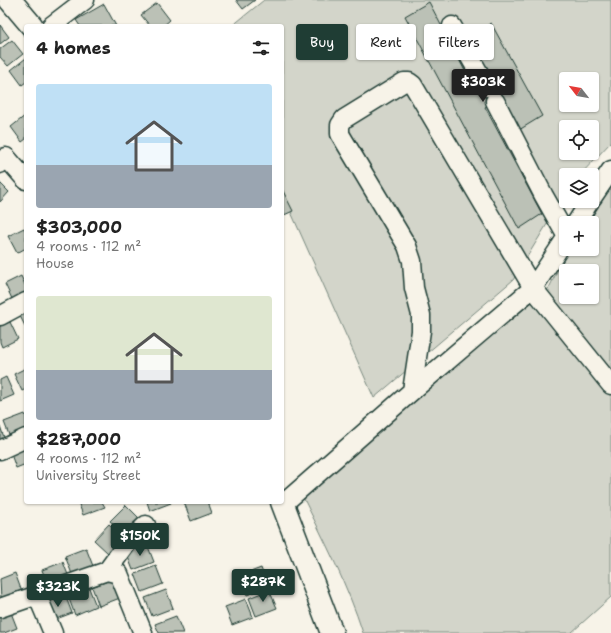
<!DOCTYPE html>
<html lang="en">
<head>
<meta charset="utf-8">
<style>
  :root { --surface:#fff; --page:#f2f2f2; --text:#222; --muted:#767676; --accent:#1f3d34 }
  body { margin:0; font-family:"Shantell Sans",sans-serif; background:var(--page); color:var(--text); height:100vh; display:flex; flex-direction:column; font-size:15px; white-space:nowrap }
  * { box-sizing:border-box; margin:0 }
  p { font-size:13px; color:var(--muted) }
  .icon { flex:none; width:22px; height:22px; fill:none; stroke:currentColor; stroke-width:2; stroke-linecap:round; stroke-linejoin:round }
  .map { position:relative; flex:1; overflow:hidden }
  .details { position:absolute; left:24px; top:24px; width:260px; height:480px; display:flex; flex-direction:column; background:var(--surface); border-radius:4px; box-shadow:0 1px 3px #0004 }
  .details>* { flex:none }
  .hud { position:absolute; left:296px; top:24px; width:255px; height:36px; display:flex; gap:8px }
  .needle { width:26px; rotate:301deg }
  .buttons { position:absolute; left:559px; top:72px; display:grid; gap:8px }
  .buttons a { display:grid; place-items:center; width:40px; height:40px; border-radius:4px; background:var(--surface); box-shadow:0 1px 3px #0004; font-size:20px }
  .price { position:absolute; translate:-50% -34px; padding:0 9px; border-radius:4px; background:var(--accent); color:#fff; font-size:13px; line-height:26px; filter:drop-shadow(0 1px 2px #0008) }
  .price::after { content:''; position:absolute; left:50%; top:24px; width:12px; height:9px; margin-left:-6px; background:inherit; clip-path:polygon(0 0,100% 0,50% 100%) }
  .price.active { background:#222; color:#fff }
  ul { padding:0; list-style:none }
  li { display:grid; align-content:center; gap:8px; height:212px; padding:0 12px }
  li span { display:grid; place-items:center; height:124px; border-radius:4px; color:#555 }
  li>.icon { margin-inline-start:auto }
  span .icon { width:72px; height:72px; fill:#fffc; stroke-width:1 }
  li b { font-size:17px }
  h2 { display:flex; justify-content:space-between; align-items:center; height:48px; padding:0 12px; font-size:17px }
  .chip { padding:0 14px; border-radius:4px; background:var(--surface); box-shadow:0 1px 3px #0004; font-size:14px; line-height:36px }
  .chip.active { background:var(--accent); color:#fff }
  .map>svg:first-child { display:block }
</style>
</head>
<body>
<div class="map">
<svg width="611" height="633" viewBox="0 0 611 633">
  <rect width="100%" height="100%" fill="#f7f3e8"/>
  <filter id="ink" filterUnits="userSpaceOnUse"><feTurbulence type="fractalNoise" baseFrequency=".025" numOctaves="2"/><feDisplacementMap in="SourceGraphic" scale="8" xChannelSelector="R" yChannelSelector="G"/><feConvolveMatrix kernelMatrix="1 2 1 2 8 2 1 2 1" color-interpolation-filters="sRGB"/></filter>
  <g filter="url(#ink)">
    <path fill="#d3d5ca" stroke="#79897f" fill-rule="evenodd" d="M264,0H611V142L580,175H566V193L513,280L374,398L282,192V26H232ZM566,79H592V105H566ZM566,127H592V153H566Z
      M611,186V597L571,633H363C348,586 324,540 302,495L549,288L568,249H592V223H580ZM566,271H592V297H566Z"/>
    <path fill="#bbc1b6" stroke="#1f3d34" d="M236,0H255L243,9Z
      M429,2L476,92L493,84L467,39L491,23L542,116L519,130L500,98L485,107L542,214L519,229L405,16Z
      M157,3L170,20L163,26H150L141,15Z
      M104,4L116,26H80L76,20Z
      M0,25L9,37L0,44Z
      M12,40L23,54L8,66L0,57V49Z
      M26,58V82L22,85L11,70Z
      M26,115V139L22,142L11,127Z
      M0,183L9,192L0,202Z
      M282,189L293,211L282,216Z
      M24,228L26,232V248L17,253L8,236Z
      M21,276L26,287V295L13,301L5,284Z
      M26,313V328L20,316Z
      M10,322L18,339L2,347L0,342V326Z
      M26,368V389L22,391L14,374Z
      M6,377L14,395L0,401V380Z
      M25,414L26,417V435L11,440L4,422Z
      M0,426L6,443L0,445Z
      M26,443V464L16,468L9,449Z
      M78,502H102L105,507L83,515Z
      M147,502H171V503L150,511Z
      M184,502H208L212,513L191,521Z
      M126,505L140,519L124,535L110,521Z
      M109,524L123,537L108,553L94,540Z
      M147,544L154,562L133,570L126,552Z
      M86,548L93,566L72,574L65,556Z
      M63,562L70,580L49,588L42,570Z
      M156,566L163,584L142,592L135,574Z
      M261,568L268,587L247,595L240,576Z
      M15,573L22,592L1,600L0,579Z
      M113,579L120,598L99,606L92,587Z
      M89,588L96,606L75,615L68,596Z
      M166,590L173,608L152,616L145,598Z
      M269,590L277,608L256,616L249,598Z
      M65,595L72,613L51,621L45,603Z
      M246,599L253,617L232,625L225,607Z
      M10,610L17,628L4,633H0V614Z
      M176,616L183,633H159L155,624Z"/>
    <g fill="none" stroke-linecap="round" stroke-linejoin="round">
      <defs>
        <path id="minor" d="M51,26L85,0
          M452,26L487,87
          M495,101L544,196L566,235
          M0,164L6,157L26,180
          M592,198L611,170
          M576,223L590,201
          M0,316L26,302
          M412,391L421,331V315L414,288L412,261L407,246L340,134V125L344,119L404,82H409L413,85L533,288L611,385
          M0,450L26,438
          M283,504L412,391L533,288L566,238
          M107,571L128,542L146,525
          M37,595L53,633
          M0,608L107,571L119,574L143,633"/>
        <path id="major" d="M10,0L32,26
          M282,502L332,633"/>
      </defs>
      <use href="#minor" stroke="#1f3d34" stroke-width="21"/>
      <use href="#major" stroke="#1f3d34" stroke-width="25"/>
      <use href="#minor" stroke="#f7f3e8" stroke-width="18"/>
      <use href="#major" stroke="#f7f3e8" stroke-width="22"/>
    </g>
  </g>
</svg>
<div class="buttons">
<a><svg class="needle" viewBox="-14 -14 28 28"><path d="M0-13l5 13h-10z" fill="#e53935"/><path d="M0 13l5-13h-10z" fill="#767676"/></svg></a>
<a><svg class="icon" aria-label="locate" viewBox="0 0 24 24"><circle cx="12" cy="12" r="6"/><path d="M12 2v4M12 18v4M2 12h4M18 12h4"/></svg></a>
<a><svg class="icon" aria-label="layers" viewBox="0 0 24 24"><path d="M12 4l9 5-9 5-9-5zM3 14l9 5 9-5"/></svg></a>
<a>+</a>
<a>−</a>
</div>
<b class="price active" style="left:483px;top:103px">$303K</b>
<b class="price" style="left:140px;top:557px">$150K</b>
<b class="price" style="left:263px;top:603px">$287K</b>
<b class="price" style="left:58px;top:608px">$323K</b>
<div class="hud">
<a class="chip active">Buy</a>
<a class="chip">Rent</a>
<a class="chip">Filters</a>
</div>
<section class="details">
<h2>4 homes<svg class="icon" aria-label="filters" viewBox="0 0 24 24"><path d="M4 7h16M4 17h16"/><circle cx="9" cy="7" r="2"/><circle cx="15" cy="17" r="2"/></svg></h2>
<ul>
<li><span style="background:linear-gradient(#bfe0f5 65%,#9aa5b1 0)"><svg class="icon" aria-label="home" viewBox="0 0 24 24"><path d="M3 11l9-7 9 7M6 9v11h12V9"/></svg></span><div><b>$303,000</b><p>4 rooms · 112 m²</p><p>House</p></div></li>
<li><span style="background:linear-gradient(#dfe7d0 60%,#9aa5b1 0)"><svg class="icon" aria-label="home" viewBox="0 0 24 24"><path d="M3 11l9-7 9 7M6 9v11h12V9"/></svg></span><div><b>$287,000</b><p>4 rooms · 112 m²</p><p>University Street</p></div></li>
</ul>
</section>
</div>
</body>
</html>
